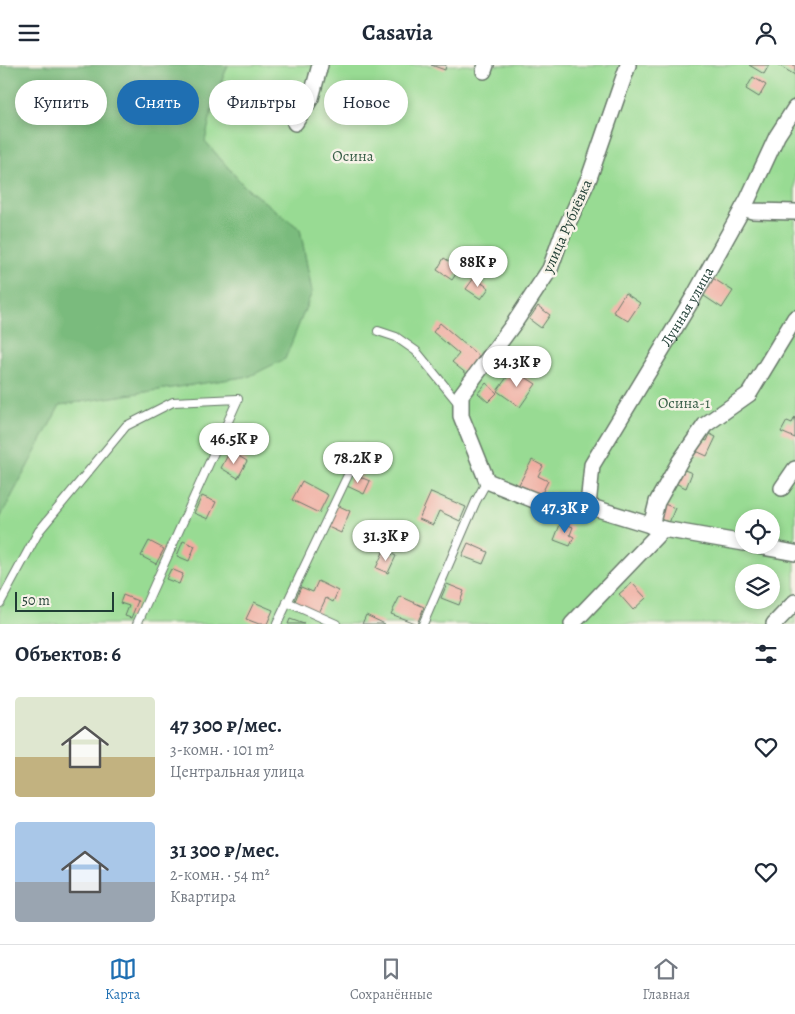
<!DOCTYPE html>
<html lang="ru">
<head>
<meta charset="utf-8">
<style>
  :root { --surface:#fff; --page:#f2f2f3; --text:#1f2937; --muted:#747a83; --line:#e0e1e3; --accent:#1f6fb2 }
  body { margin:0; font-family:Alegreya,serif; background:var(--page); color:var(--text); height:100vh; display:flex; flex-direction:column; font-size:19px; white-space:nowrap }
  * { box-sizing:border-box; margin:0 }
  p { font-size:16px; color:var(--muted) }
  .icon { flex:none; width:28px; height:28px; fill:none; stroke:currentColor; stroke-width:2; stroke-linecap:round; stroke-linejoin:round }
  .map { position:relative; height:559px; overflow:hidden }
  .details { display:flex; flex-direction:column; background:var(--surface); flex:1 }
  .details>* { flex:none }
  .hud { position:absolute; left:15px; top:15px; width:500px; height:45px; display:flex; gap:10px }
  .tools { position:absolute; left:735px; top:444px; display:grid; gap:10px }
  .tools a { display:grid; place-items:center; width:45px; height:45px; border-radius:50%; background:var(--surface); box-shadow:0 2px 8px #0003; font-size:25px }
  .scale { position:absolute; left:15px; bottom:12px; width:99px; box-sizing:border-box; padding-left:5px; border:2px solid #1f3d34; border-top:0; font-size:14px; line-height:18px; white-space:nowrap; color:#1f3d34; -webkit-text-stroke:4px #f7f3e8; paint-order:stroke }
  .price { position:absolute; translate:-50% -42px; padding:0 11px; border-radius:18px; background:#fff; color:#222; font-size:16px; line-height:32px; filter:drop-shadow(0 1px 2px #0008) }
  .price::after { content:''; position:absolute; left:50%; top:30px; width:15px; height:11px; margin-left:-8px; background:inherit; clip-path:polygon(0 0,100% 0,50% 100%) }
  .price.current { background:var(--accent); color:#fff }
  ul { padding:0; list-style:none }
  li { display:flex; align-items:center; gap:15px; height:125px; padding:0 15px }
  li span { display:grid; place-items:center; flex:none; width:140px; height:100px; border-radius:5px; color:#555 }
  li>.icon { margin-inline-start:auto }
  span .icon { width:60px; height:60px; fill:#fffc; stroke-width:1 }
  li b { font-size:21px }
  h2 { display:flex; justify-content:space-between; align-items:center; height:60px; padding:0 15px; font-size:21px }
  .pill { padding:0 18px; border-radius:22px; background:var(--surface); box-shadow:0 2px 8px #0003; font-size:18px; line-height:45px }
  .pill.current { background:var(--accent); color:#fff }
  header { display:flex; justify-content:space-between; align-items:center; height:65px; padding:0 15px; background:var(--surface); font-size:22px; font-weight:700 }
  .dock { display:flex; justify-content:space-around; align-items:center; height:70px; border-top:1px solid var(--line); background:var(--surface); font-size:14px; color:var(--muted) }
  .dock a { display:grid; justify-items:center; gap:2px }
  .dock .current { color:var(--accent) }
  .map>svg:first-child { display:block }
</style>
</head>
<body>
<header><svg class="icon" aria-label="menu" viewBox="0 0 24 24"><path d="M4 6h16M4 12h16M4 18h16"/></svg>Casavia<svg class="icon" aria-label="person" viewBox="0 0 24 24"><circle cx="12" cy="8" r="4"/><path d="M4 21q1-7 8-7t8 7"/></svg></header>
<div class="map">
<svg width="795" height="559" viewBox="0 0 795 559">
  <rect width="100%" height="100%" fill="#f7f3e8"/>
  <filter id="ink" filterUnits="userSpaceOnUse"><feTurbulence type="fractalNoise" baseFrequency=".02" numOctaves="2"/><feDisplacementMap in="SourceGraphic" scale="10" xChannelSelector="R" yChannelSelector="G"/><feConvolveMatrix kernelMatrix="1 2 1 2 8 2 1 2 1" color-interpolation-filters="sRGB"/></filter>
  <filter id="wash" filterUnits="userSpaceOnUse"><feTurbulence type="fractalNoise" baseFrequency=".0096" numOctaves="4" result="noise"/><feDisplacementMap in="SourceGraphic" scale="20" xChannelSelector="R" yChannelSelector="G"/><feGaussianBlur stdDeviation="1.12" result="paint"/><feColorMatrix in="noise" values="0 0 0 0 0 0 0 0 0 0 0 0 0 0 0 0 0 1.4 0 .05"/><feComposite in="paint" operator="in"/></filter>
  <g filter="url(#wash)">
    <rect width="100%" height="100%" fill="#ece6cb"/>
    <path fill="#98db93" stroke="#5c8c64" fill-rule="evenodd" d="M228,0H795V559H0V453L60,340L250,311L285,293L312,227L300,164L245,122L205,76L214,35ZM744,452H771V480H744ZM744,508H771V535H744Z"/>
    <path fill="#7abb7d" stroke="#4c7c58" d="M0,0H228L214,35L205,76L245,122L300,164L312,227L285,294L250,311L60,340L0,453Z"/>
    <g id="blocks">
      <path fill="#f0ada1" d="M431,0H446L445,5Z
        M749,0H769L764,9Z
        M778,0H795V10Z
        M753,12L766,20L759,32L746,24Z
        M444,193L460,203L452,215L437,205Z
        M711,212L733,226L722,243L701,229Z
        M474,213L489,223L481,234L466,224Z
        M625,228L640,238L628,256L613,247Z
        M538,241L550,250L541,263L529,254Z
        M440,258L481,293L468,310L452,297L459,289L433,267Z
        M513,304L536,319L520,342L497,326Z
        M486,318L497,328L488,337L478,328Z
        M795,352V373L781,367L787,356L792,358Z
        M710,369L716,372L707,391L696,386L702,374L707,376Z
        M230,386L247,396L238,413L221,403Z
        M358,392L367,395L362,411L353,408Z
        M532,395L543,401L538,411L548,416L539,434L517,423Z
        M682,404L692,408L686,423L675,418Z
        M352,409L370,416L364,429L347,421Z
        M302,416L328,430L319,448L292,435Z
        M431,427L466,442L460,456L439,446L433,460L419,454Z
        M552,427L568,433L565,441L549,435Z
        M202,431L216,437L208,454L194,448Z
        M664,439L675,443L669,458L658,453Z
        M337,440L350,446L341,468L328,462Z
        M561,457L573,462L570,470L574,472L570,481L554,475Z
        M149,476L164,484L156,499L141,491Z
        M183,476L195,481L189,496L177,491Z
        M468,478L488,487L483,499L462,491Z
        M384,485L396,491L388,508L376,503Z
        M171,504L183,509L179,519L166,514Z
        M318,516L338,526L333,537L326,533L318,550L294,538L301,522L313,527Z
        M632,518L646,533L633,545L619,529Z
        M447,519L464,526L459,540L441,533Z
        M123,530L138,536L131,553L125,551L129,541L120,538Z
        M400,531L424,542L417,559L391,549Z
        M254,537L273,545L267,559H259L246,554Z
        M366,550L385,559H362Z
        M290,554L304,559H288Z"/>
    </g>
  </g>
  <g filter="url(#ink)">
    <use href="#blocks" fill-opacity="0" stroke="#677869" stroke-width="1"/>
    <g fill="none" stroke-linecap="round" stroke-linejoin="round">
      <defs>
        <path id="service" d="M378,266L396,272L416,286L460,340
          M287,537L336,559
          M0,538L39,466L126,361L173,337L238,334L137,559
          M277,559L359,387
          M423,559L476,436L487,416"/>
        <g id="minor">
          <path d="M628,0L589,113L561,173L550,204L515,257L461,330V351L487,416L554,443L575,446L588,441L663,464L744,478"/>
          <path d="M484,6L486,0"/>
          <path d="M295,58L311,33L320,0"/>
          <path d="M743,143L752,146L795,147"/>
          <path d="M782,423L795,404"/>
          <path id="s1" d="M588,441L592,400L693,233L748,134L777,71L795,43"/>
          <path d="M651,461L657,437L680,396L705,360L749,329L795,253"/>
          <path d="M752,480L795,488"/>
          <path d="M572,559L663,464"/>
          <path d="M774,559L795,537"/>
        </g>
      </defs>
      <use href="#service" stroke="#677869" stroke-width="10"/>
      <use href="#minor" stroke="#677869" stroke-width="18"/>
      <use href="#service" stroke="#fff" stroke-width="8"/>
      <use href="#minor" stroke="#fff" stroke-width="15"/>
    </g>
  </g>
  <g text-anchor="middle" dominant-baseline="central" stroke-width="5" stroke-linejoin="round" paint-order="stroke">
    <g font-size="15" fill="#375d47" stroke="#f7f3e8">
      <text x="353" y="91">Осина</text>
      <text x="684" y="338">Осина-1</text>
    </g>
    <g font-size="15" fill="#1f3d34" stroke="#f7f3e8">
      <text transform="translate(567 161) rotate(-66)">улица Рублёвка</text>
      <text stroke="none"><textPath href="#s1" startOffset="226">Лунная улица</textPath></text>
    </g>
  </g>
</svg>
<div class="tools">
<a><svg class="icon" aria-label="locate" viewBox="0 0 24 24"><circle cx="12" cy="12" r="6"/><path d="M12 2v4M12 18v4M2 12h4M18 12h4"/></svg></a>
<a><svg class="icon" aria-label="layers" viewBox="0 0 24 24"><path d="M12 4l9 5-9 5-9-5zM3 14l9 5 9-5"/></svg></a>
</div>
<div class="scale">50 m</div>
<b class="price" style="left:478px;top:223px">88K ₽</b>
<b class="price" style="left:517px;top:323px">34.3K ₽</b>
<b class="price" style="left:234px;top:400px">46.5K ₽</b>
<b class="price" style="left:358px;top:419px">78.2K ₽</b>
<b class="price current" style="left:565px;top:469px">47.3K ₽</b>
<b class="price" style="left:386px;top:497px">31.3K ₽</b>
<div class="hud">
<a class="pill">Купить</a>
<a class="pill current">Снять</a>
<a class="pill">Фильтры</a>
<a class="pill">Новое</a>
</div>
</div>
<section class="details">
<h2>Объектов: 6<svg class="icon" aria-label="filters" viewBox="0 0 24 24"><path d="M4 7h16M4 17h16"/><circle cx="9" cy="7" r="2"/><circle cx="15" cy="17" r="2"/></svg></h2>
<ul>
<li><span style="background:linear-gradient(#dfe7d0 60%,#c2b280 0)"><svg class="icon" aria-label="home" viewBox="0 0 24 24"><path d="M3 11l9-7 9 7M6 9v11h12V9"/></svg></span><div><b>47 300 ₽/мес.</b><p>3-комн. · 101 m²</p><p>Центральная улица</p></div><svg class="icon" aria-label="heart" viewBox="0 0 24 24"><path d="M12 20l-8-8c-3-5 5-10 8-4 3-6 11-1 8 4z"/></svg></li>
<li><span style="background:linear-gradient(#a9c7e8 60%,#9aa5b1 0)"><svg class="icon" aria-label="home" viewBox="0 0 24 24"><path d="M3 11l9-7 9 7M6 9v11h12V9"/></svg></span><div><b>31 300 ₽/мес.</b><p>2-комн. · 54 m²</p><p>Квартира</p></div><svg class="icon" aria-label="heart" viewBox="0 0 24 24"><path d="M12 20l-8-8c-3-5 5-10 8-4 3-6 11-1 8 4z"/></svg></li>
</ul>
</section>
<nav class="dock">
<a class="current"><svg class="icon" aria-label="map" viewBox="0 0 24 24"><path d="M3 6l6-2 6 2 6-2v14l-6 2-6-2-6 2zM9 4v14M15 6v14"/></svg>Карта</a>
<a><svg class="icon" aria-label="saved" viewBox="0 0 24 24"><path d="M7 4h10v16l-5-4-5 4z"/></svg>Сохранённые</a>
<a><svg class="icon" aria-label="home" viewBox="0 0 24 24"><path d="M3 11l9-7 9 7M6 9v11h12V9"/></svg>Главная</a>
</nav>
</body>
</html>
